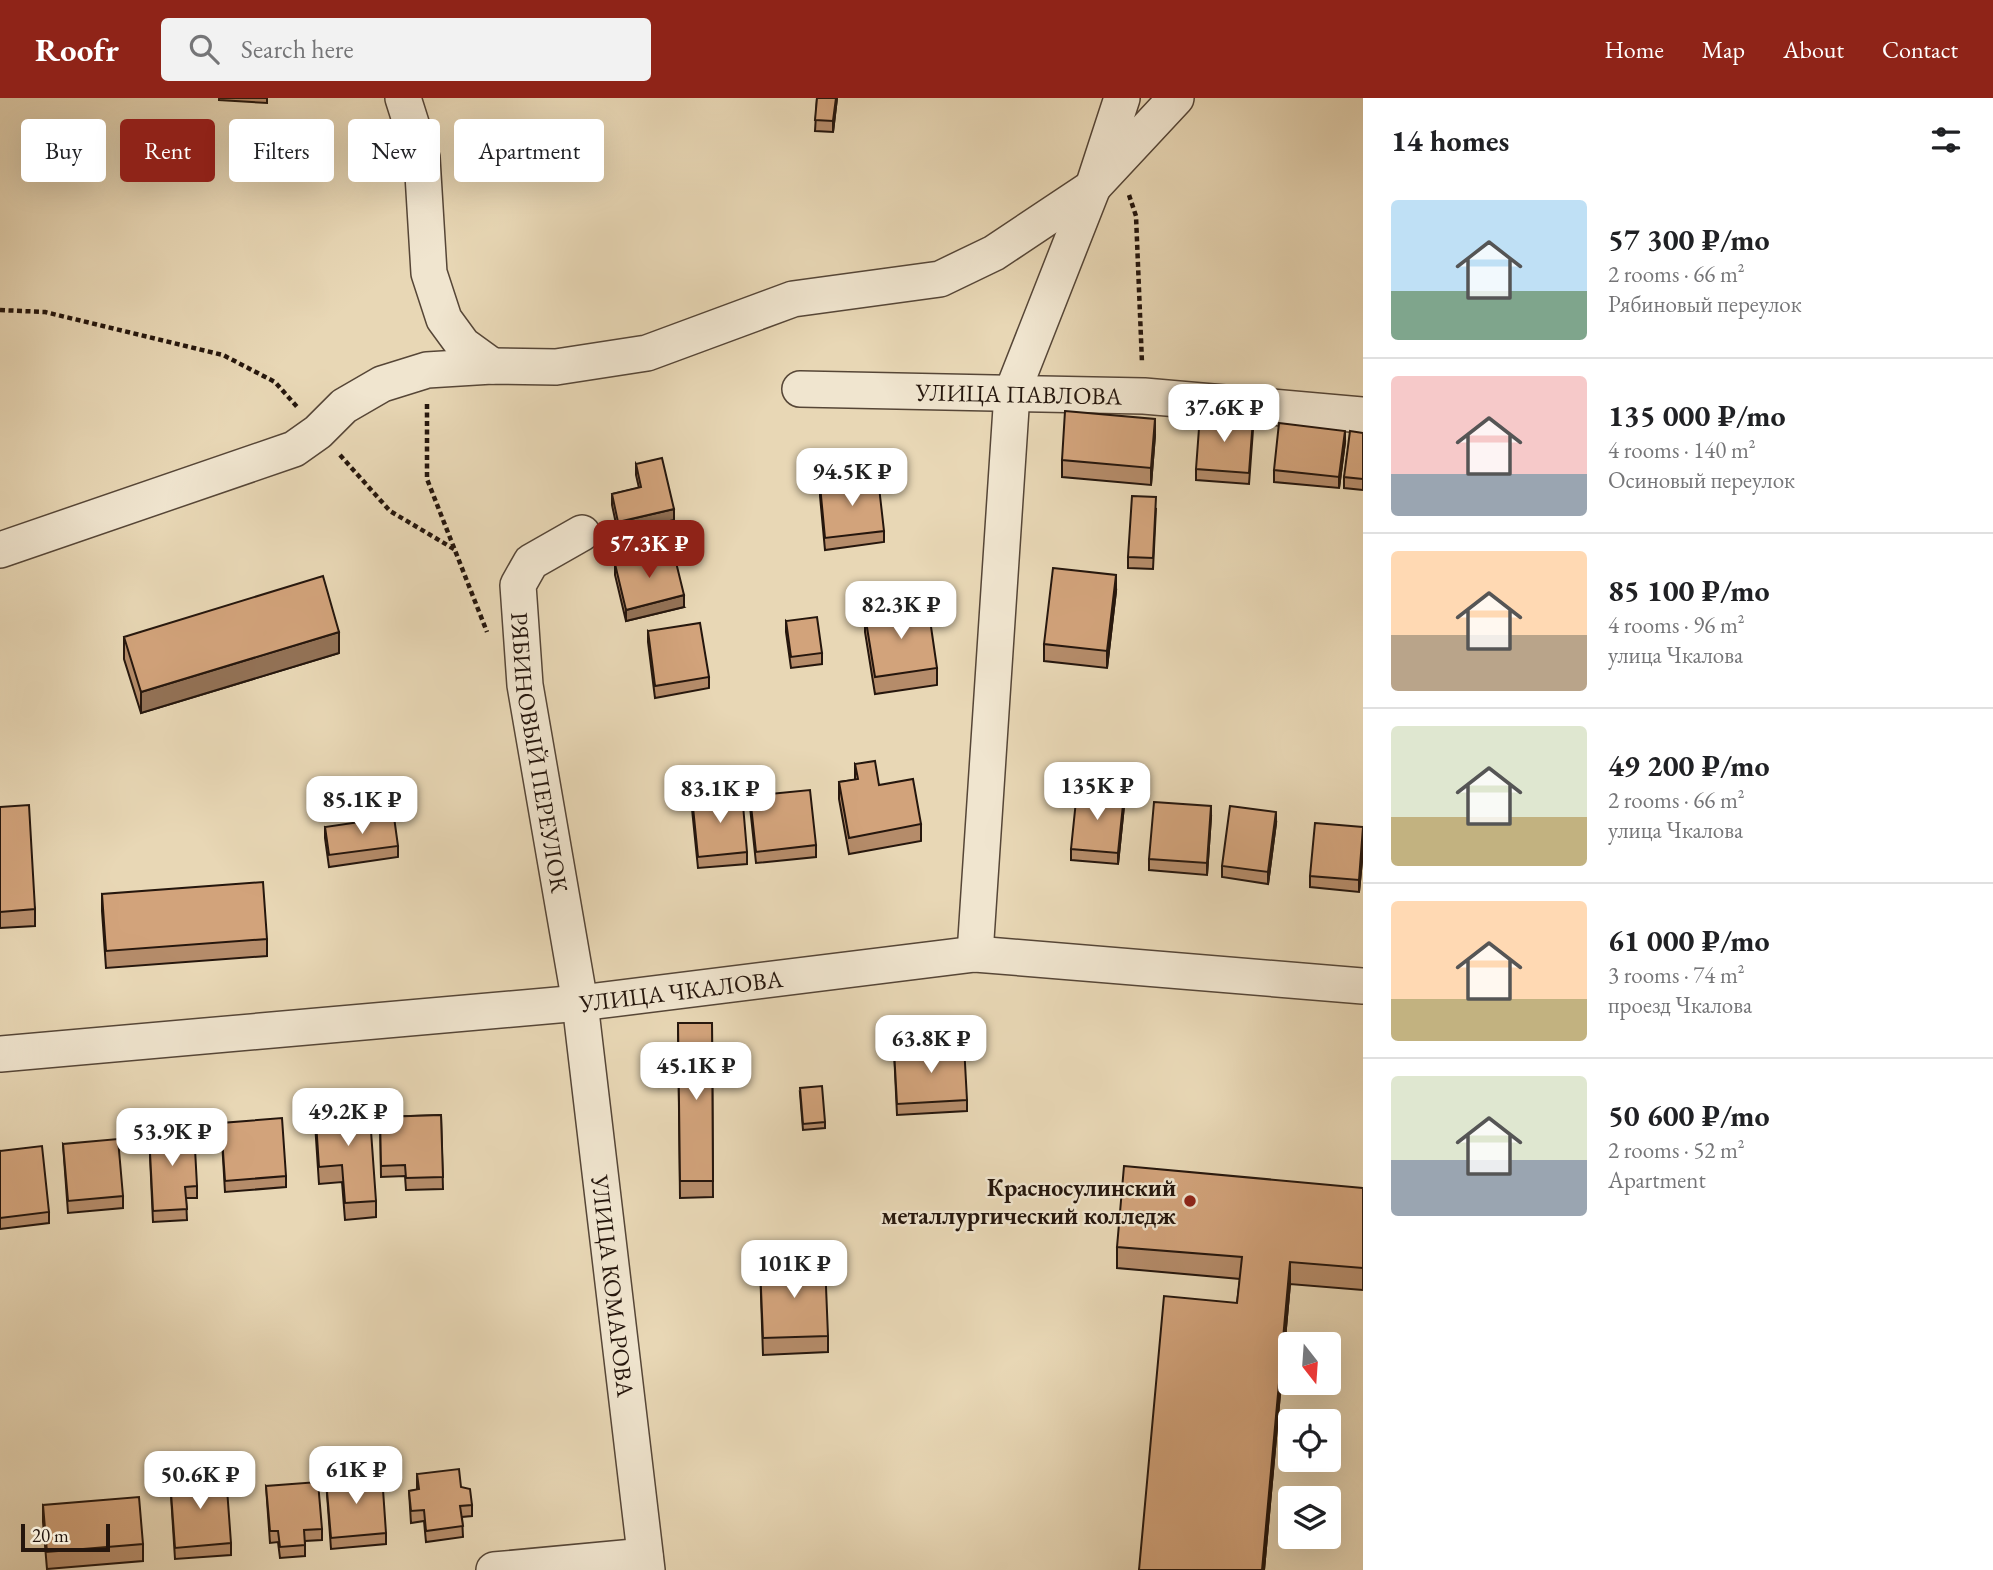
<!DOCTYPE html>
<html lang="en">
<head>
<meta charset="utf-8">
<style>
  :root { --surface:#fff; --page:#f2f2f2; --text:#202124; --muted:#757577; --line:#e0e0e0; --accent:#8f2418 }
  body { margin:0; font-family:"EB Garamond",serif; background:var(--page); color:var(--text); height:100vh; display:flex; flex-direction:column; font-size:26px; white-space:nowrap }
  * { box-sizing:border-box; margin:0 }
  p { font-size:23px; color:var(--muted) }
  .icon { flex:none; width:38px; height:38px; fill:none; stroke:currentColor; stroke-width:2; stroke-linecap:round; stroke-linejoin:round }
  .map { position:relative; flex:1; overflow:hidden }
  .drawer { display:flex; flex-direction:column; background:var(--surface); width:630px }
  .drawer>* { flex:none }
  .top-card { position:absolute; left:21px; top:21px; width:665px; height:63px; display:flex; gap:14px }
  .needle { width:46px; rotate:163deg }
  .tools { position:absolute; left:1278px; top:1234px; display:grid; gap:14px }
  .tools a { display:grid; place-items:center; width:63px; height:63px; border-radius:7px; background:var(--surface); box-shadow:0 7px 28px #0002; font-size:35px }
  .scale { position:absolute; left:21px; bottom:18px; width:89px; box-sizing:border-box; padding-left:7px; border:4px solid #25160d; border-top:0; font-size:19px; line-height:24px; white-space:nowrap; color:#25160d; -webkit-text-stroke:5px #f0e5cf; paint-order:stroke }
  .price { position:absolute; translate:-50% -60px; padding:0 16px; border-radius:14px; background:#fff; color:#222; font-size:23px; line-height:46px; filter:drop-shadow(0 2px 4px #0008) }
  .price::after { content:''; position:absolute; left:50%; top:42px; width:21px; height:16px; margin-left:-10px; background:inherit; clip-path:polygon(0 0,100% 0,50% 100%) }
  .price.on { background:var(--accent); color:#fff }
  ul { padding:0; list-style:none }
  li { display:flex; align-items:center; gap:21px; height:175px; padding:0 28px }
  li+li { border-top:2px solid var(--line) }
  li span { display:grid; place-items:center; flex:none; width:196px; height:140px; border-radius:7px; color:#555 }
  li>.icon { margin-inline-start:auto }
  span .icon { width:84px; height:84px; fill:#fffc; stroke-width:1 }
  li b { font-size:30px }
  h2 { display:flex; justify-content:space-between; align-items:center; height:84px; padding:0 28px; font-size:30px }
  .pill { padding:0 24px; border-radius:7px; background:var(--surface); box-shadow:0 7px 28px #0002; font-size:24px; line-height:63px }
  .pill.on { background:var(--accent); color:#fff }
  header { display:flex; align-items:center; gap:42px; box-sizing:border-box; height:98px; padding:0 35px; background:var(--accent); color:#fff }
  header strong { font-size:33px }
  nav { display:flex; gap:38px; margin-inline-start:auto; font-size:24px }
  .search { width:490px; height:63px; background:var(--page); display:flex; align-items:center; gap:18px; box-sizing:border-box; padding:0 24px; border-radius:7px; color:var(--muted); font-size:26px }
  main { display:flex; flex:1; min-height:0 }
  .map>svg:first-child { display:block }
</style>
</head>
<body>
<header>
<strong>Roofr</strong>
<div class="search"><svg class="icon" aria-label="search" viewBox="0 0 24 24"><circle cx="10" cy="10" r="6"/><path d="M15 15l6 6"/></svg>Search here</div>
<nav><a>Home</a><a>Map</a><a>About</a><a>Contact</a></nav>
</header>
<main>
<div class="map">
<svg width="1363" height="1472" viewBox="0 0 1363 1472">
  <rect width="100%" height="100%" fill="#e8d7b5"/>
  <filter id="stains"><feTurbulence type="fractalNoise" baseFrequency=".00286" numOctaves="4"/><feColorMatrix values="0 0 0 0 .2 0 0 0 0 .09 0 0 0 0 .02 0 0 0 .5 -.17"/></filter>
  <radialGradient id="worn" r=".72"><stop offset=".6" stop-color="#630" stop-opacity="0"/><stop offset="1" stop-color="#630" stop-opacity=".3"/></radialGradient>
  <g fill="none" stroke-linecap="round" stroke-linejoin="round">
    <defs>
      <g id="minor">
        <path d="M403,0L422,60L429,175L444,221L463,247L492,268"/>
        <path id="s1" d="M800,291L1144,298L1363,317"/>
        <path id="s2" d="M582,435L531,464L518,487L525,587L580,905L647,1472"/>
        <path d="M0,452L294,351L318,334L344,308L382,286L427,272L492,268L556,269L647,255L793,201L940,181L994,155L1093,89L1176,0"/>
        <path d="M975,856L1012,295L1093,89L1122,0"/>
        <path id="s3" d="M0,956L580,905L975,856L1363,888"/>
        <path d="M494,1472L645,1458"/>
      </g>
    </defs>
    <use href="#minor" stroke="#564637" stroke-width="38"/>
    <path stroke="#25160d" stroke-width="4.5" stroke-dasharray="5 3.5" stroke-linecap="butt" d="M1129,97L1136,118L1142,265
      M0,212L45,214L223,257L275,284L299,311
      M427,306V381L487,534
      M340,357L390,413L454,451"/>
    <use href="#minor" stroke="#f0e5cf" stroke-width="35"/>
  </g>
  <path fill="#b58c6a" stroke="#25160d" stroke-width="2" d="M219,0H267V5L219,2Z
    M817,0H837L833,34L815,33Z
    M1253,332L1249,386L1196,382V371Z
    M1363,335V392L1344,390V379Z
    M1155,337L1151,387L1062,379V362Z
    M1345,344L1339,390L1274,384V372Z
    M636,366L674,422L618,435L612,407V396L639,390L636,377Z
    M820,387L884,433V444L825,452L820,398Z
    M1156,410L1153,471L1128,470V459Z
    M615,466L684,509L626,523L615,477Z
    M1116,493L1107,570L1044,563V546Z
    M865,517L937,570V587L875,596L865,534Z
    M786,523L822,555V566L791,570L786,534Z
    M648,533L709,579V590L655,600L648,544Z
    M124,539L339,555L141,615L124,561Z
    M855,666L879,687L921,726V743L849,756L839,701V684L855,682Z
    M750,698L816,747V759L756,765L750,709Z
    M692,699L747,754V766L698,770L692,711Z
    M1124,708L1118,766L1071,762V751Z
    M0,709L35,811V828L0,830Z
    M1211,719L1207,777L1149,772V761Z
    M1276,725L1268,786L1222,779V768Z
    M325,729L398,748V759L329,769L325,740Z
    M1363,729V752L1359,794L1310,789V778Z
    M102,796L267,841V858L106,870L102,813Z
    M678,925H712L713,1099L680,1100Z
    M894,952L967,1002V1013L897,1017Z
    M800,995L825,1024V1030L803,1032Z
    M315,1009L376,1103V1119L345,1122L342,1084L319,1086L315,1025Z
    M441,1017L443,1091L406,1092L405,1078L381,1079L380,1019Z
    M221,1025L286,1078V1089L225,1094Z
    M149,1035L197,1088V1100H186L187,1122L153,1124Z
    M63,1046L123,1098V1110L68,1115Z
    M0,1053L49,1114V1125L0,1131Z
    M1363,1090V1192L1290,1186L1264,1472H1139L1237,1205L1240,1181L1117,1170V1149Z
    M760,1167L828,1238V1254L763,1257Z
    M417,1376L461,1389L472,1407V1418L462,1419L463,1439L426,1444L424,1423L411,1425L409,1393L417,1392Z
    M170,1381L231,1445V1457L175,1461Z
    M326,1382L386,1435V1446L331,1451Z
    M266,1388L322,1431V1442L305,1443V1458L280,1460L278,1444L270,1445Z
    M43,1407L143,1446V1463L47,1471L43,1424Z"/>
  <path fill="#937256" stroke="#25160d" stroke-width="2" d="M836,0H837L833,34V23Z
    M1155,321V337L1151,387V370Z
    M1345,333V344L1339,390V379Z
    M674,411V422L618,435V424Z
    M1116,477V493L1107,570V553Z
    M684,497V509L626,523V512Z
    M339,534V555L141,615V594Z
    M1124,697V708L1118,766V755Z
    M1211,708V719L1207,777V765Z
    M1276,714V725L1268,786V774Z
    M1363,741V752L1359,794V782Z
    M1290,1164V1186L1264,1472H1262Z"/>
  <path fill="#d2a37b" stroke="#25160d" stroke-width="2" d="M817,0H836L833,23L815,22Z
    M1065,313L1155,321L1151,370L1062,362Z
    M1200,317L1253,321L1249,375L1196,371Z
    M1279,325L1345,333L1339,379L1274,372Z
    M1350,333L1363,335V381L1344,379Z
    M662,360L674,411L618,424L612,396L641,389L636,366Z
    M878,380L884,433L825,440L820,387Z
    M1132,398L1156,399L1153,460L1128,459Z
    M673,452L684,497L626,512L615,466Z
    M1053,470L1116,477L1107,553L1044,546Z
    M323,478L339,534L141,594L124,539Z
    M928,508L937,570L875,579L865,517Z
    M817,519L822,555L791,559L786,523Z
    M700,525L709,579L655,588L648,533Z
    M875,663L879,687L913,681L921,726L849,740L839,684L858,681L855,666Z
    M810,692L816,747L756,754L750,698Z
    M1077,693L1124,697L1118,755L1071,751Z
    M742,695L747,754L698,759L692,699Z
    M1154,704L1211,708L1207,765L1149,761Z
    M29,707L35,811L0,814V709Z
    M1230,708L1276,714L1268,774L1222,768Z
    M394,719L398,748L329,757L325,729Z
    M1315,725L1363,729L1359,782L1310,778Z
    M263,784L267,841L106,853L102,796Z
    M678,925H712L713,1083H680Z
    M964,947L967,1002L897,1006L894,952Z
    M822,988L825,1024L803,1026L800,990Z
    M369,1005L376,1103L345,1105L342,1067L319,1069L315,1009Z
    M441,1017L443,1079L406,1080L405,1067L381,1068L380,1019Z
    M282,1020L286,1078L225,1083L221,1025Z
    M194,1032L197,1088L185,1089L187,1111L153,1113L149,1035Z
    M118,1041L123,1098L68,1103L63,1046Z
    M42,1048L49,1114L0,1120V1053Z
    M1124,1068L1363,1090V1170L1290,1164L1262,1472H1139L1164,1198L1237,1205L1242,1159L1117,1149Z
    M825,1164L828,1238L763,1240L760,1167Z
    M459,1371L461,1389L470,1391L472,1407L460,1408L463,1428L426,1433L424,1412L411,1413L409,1393L419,1391L417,1376Z
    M226,1377L231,1445L175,1450L170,1381Z
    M382,1377L386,1435L331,1440L326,1382Z
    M318,1384L322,1431L304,1432L305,1447L280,1449L278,1433H270L266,1388Z
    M139,1399L143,1446L47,1454L43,1407Z"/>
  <circle fill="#8f2418" stroke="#f0e5cf" stroke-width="2.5" cx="1190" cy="1103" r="7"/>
  <g text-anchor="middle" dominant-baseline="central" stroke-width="5" stroke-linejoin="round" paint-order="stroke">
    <g font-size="24" fill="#25160d" stroke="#f0e5cf">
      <text stroke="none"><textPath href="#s1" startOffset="219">УЛИЦА ПАВЛОВА</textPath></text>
      <text stroke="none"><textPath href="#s2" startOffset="254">РЯБИНОВЫЙ ПЕРЕУЛОК</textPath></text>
      <text stroke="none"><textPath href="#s3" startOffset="684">УЛИЦА ЧКАЛОВА</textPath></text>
      <text stroke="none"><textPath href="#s2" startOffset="793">УЛИЦА КОМАРОВА</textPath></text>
    </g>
    <g font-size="24" font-weight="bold" fill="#25160d" stroke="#f0e5cf" text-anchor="end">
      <text x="1176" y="1089">Красносулинский<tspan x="1176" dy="28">металлургический колледж</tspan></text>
    </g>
  </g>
  <rect width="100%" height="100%" filter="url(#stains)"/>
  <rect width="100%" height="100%" fill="url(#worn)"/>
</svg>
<div class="tools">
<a><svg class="needle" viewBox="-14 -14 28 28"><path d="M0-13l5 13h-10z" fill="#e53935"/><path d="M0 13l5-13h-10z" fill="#757577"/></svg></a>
<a><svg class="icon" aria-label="locate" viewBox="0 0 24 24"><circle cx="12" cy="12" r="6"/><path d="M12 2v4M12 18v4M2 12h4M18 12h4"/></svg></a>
<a><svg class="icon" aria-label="layers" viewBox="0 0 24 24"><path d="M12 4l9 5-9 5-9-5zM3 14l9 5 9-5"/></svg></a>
</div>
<div class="scale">20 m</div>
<b class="price" style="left:1224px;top:346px">37.6K ₽</b>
<b class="price" style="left:852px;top:410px">94.5K ₽</b>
<b class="price on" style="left:649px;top:482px">57.3K ₽</b>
<b class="price" style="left:901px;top:543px">82.3K ₽</b>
<b class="price" style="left:1097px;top:724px">135K ₽</b>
<b class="price" style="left:720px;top:727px">83.1K ₽</b>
<b class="price" style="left:362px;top:738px">85.1K ₽</b>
<b class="price" style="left:931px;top:977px">63.8K ₽</b>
<b class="price" style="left:696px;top:1004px">45.1K ₽</b>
<b class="price" style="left:348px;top:1050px">49.2K ₽</b>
<b class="price" style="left:172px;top:1070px">53.9K ₽</b>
<b class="price" style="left:794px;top:1202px">101K ₽</b>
<b class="price" style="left:356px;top:1408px">61K ₽</b>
<b class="price" style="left:200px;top:1413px">50.6K ₽</b>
<div class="top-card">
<a class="pill">Buy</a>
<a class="pill on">Rent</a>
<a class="pill">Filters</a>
<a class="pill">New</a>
<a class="pill">Apartment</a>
</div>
</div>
<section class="drawer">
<h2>14 homes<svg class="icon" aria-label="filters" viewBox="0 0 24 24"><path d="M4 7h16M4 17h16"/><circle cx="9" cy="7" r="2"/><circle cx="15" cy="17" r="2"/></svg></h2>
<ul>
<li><span style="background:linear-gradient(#bfe0f5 65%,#7fa58c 0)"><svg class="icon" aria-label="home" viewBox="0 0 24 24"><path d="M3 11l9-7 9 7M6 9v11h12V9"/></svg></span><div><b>57 300 ₽/mo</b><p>2 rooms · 66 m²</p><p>Рябиновый переулок</p></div></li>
<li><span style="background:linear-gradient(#f6c9c9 70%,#9aa5b1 0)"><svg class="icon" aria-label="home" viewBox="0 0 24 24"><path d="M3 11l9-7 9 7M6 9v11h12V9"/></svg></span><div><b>135 000 ₽/mo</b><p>4 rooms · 140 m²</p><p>Осиновый переулок</p></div></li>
<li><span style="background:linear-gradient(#ffd9b3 60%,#b9a48a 0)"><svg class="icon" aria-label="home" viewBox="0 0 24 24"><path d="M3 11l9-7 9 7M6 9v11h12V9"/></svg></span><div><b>85 100 ₽/mo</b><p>4 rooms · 96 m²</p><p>улица Чкалова</p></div></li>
<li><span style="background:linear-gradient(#dfe7d0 65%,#c2b280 0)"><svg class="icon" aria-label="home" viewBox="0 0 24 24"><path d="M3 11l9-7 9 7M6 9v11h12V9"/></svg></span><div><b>49 200 ₽/mo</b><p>2 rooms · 66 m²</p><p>улица Чкалова</p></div></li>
<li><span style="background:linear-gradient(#ffd9b3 70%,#c2b280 0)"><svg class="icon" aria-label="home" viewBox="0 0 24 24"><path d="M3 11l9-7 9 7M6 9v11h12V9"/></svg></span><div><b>61 000 ₽/mo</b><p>3 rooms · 74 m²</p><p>проезд Чкалова</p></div></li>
<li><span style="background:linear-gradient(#dfe7d0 60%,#9aa5b1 0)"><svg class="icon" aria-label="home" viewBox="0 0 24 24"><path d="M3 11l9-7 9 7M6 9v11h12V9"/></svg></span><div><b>50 600 ₽/mo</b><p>2 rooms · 52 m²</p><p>Apartment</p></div></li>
</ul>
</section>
</main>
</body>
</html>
